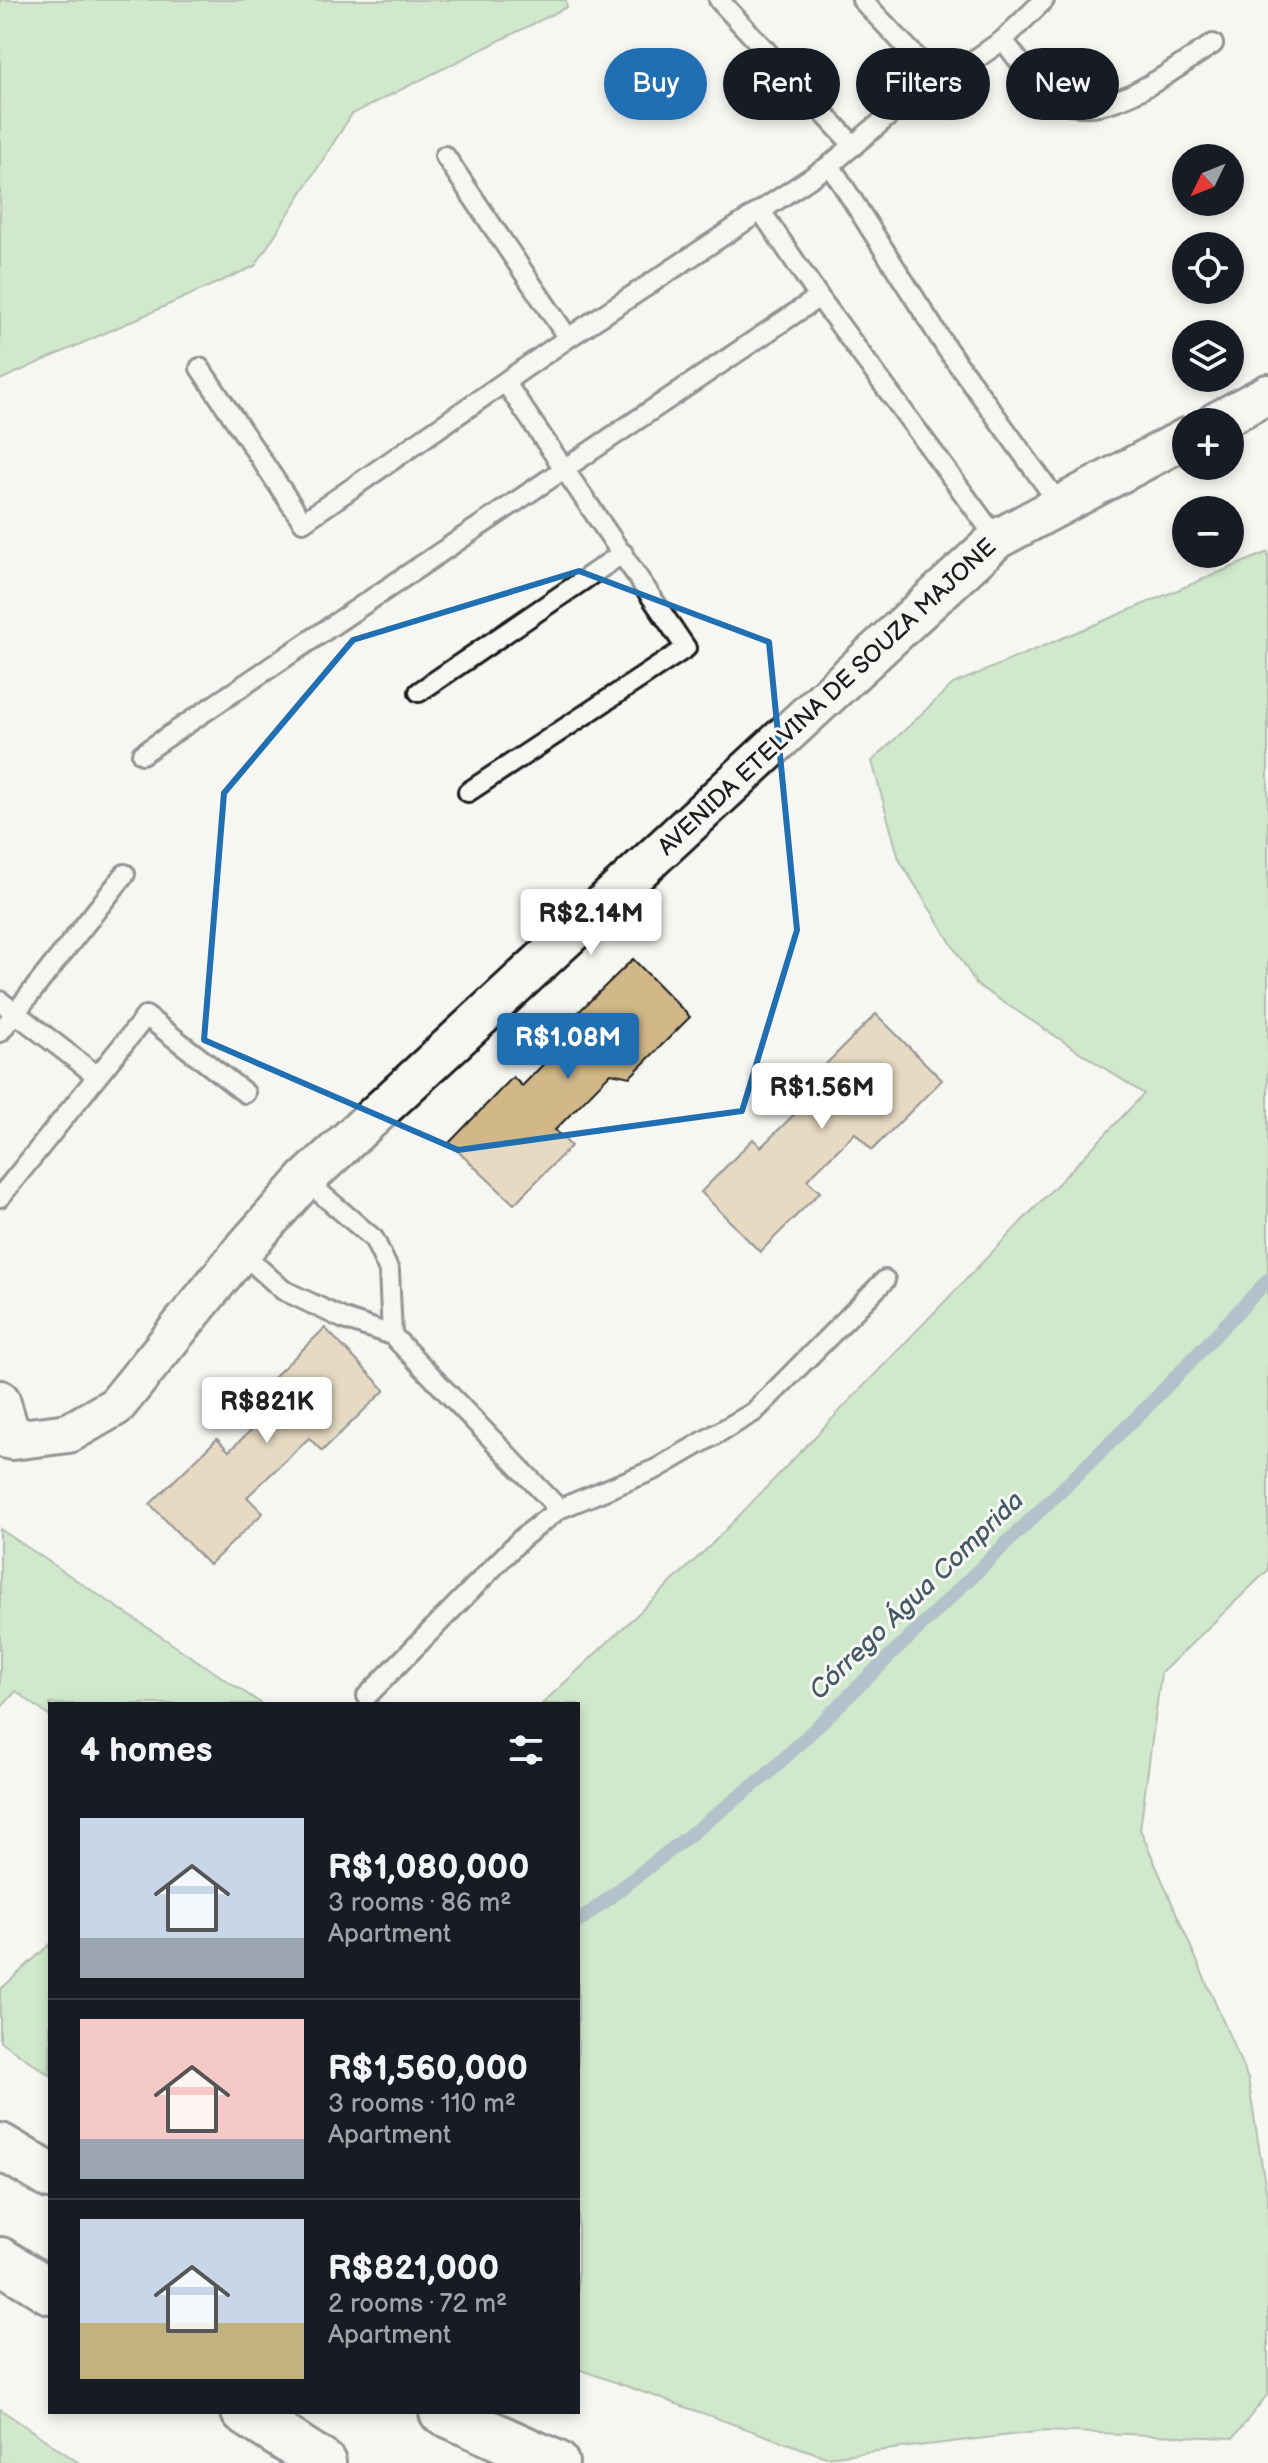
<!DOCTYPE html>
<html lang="en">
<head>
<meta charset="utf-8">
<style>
  :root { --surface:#171b24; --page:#20242c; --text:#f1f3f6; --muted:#9ea1a6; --line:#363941; --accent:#1f6fb2 }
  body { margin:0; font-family:"Balsamiq Sans",sans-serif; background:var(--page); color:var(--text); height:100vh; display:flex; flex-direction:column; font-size:30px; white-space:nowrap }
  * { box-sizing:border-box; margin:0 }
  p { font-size:26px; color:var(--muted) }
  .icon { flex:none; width:44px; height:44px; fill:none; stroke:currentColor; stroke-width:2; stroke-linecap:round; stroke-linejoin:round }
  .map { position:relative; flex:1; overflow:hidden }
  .side { position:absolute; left:48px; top:1702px; width:532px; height:712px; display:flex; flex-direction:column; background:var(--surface); border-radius:0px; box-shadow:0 4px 12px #0003 }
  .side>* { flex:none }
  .hud { position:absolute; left:604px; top:48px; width:544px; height:72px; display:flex; gap:16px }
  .needle { width:52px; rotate:227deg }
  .tools { position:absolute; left:1172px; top:144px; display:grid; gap:16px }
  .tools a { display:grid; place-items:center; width:72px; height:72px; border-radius:50%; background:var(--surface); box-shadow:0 4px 12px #0003; font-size:40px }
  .price { position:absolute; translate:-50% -68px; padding:0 18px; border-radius:8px; background:#fff; color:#222; font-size:26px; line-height:52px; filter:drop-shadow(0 2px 4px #0008) }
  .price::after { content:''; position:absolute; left:50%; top:48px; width:24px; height:18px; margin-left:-12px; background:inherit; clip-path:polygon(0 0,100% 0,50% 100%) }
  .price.current { background:var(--accent); color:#fff }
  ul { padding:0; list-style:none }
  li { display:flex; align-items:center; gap:24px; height:200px; padding:0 32px }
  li+li { border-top:2px solid var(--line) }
  li span { display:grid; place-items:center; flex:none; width:224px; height:160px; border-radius:0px; color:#555 }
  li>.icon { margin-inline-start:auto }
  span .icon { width:96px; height:96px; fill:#fffc; stroke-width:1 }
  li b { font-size:34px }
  h2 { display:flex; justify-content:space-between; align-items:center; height:96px; padding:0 32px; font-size:34px }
  .tag { padding:0 28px; border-radius:36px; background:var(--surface); box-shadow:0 4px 12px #0003; font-size:28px; line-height:72px }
  .tag.current { background:var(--accent); color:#fff }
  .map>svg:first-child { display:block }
</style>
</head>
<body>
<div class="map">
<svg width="1268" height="2463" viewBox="0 0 1268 2463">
  <rect width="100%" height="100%" fill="#f6f6f2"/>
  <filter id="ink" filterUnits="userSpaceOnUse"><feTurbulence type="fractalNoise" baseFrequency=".0125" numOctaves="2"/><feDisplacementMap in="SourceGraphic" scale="16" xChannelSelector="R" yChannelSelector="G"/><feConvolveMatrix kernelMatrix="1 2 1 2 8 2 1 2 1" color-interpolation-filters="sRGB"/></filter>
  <g filter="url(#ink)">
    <path fill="#a3da9e" stroke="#607b5d" stroke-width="2" d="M0,0H566L567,7L352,114L255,266L0,380Z
      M1268,552V1570L1161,1673L1140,1829L1248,2079L1268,2203V2394L1233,2438L1044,2431L826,2457L578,2369V1704H542L710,1546L1144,1094L977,985L899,859L872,761L953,684Z
      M0,1529L262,1704H50V1717L16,1691L0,1709Z
      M50,1944V2075L0,2041V1990Z
      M0,2409L79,2463H0Z"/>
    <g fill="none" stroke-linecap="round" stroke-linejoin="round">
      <path stroke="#608499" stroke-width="14" d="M578,1922L768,1774L1148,1406L1268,1280"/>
    </g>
    <path fill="#d2b888" stroke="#1c1c1c" stroke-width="2" d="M633,959L690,1017L630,1077L611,1073L555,1130L571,1146L514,1204L449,1143L513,1077L522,1086L564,1043L558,1032Z
      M876,1014L942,1080L872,1150L855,1133L807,1180L820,1192L760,1252L701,1192L753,1139L761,1147L823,1086L813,1077Z
      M325,1328L385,1390L322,1451L309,1438L247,1497L263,1513L209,1565L150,1504L217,1439L229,1451L268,1414L252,1398Z"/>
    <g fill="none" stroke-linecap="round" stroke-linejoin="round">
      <defs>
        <path id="lane" d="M719,0L854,146
          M862,0L935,77
          M1003,40C1019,60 1035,86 1058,99C1104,127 1174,68 1213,44
          M445,156L568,338
          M830,165L947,349L1060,505
          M761,211L819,297L997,539
          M200,368L303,522L568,338L830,165L935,77L964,67L1003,40L1044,0
          M419,692L623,553
          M142,754L819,297
          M468,792L686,648L505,382
          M0,1001L96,1075
          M0,1032L125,874
          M305,1180L374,1239L389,1271L392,1335
          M0,1197L146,1016L245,1093
          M241,1252L283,1290L344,1319L392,1335L559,1509
          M367,1696L522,1538L559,1509L656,1469L754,1412L885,1280"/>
        <path id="street" d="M1216,422L1268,394
          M0,1400L12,1440
          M0,1437L12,1440L69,1433L116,1406L241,1252L305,1180L997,539L1186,438"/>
        <path id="secondary" d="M0,2146L50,2176
          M0,2260L50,2291
          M244,2412L323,2463
          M442,2412L556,2463"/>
      </defs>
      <use href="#lane" stroke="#1c1c1c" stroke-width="24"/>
      <use href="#street" stroke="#1c1c1c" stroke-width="44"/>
      <use href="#secondary" stroke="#1c1c1c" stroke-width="50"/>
      <use href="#lane" stroke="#f6f6f2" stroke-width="18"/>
      <use href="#street" stroke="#f6f6f2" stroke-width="38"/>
      <use href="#secondary" stroke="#f6f6f2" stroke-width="44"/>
    </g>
  </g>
  <path d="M0 0H1268V2463H0ZM579,571L769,642L797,930L742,1111L458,1150L204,1040L224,793L353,640Z" fill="#f6f6f2" fill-opacity=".55" fill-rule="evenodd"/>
  <path fill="none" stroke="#1f6fb2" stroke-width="6" stroke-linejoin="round" d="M579,571L769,642L797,930L742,1111L458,1150L204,1040L224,793L353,640Z"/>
  <g text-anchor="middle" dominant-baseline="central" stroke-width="6" stroke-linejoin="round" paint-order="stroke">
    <g font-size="24" fill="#1c1c1c" stroke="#f6f6f2">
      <text transform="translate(827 697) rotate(-43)">AVENIDA ETELVINA DE SOUZA MAJONE</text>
    </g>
    <g font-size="26" font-style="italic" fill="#445965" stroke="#f6f6f2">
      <text transform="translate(917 1596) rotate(-44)">Córrego Água Comprida</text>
    </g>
  </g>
</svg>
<div class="tools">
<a><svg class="needle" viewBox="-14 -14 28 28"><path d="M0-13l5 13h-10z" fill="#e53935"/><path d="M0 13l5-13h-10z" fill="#9ea1a6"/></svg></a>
<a><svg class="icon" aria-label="locate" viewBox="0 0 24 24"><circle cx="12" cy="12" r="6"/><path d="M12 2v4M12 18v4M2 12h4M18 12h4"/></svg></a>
<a><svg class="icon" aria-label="layers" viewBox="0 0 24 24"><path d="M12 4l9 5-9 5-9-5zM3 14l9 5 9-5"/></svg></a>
<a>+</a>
<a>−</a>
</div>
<b class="price" style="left:591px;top:957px">R$2.14M</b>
<b class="price current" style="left:568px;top:1081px">R$1.08M</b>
<b class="price" style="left:822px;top:1131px">R$1.56M</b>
<b class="price" style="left:267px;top:1445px">R$821K</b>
<div class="hud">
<a class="tag current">Buy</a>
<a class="tag">Rent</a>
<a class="tag">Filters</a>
<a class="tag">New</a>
</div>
<section class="side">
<h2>4 homes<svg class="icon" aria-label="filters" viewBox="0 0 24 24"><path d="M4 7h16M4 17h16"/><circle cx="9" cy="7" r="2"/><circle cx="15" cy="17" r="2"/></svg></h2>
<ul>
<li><span style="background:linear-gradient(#c9d6e8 75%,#9aa5b1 0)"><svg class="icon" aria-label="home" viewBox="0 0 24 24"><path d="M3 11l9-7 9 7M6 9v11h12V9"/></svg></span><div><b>R$1,080,000</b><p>3 rooms · 86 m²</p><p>Apartment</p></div></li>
<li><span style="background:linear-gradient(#f6c9c9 75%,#9aa5b1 0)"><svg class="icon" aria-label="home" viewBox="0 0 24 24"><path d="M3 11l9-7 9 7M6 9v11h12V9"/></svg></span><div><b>R$1,560,000</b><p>3 rooms · 110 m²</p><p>Apartment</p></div></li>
<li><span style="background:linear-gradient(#c9d6e8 65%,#c2b280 0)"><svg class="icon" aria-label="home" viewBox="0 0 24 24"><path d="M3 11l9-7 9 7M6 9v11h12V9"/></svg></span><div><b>R$821,000</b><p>2 rooms · 72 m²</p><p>Apartment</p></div></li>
</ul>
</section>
</div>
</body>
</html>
